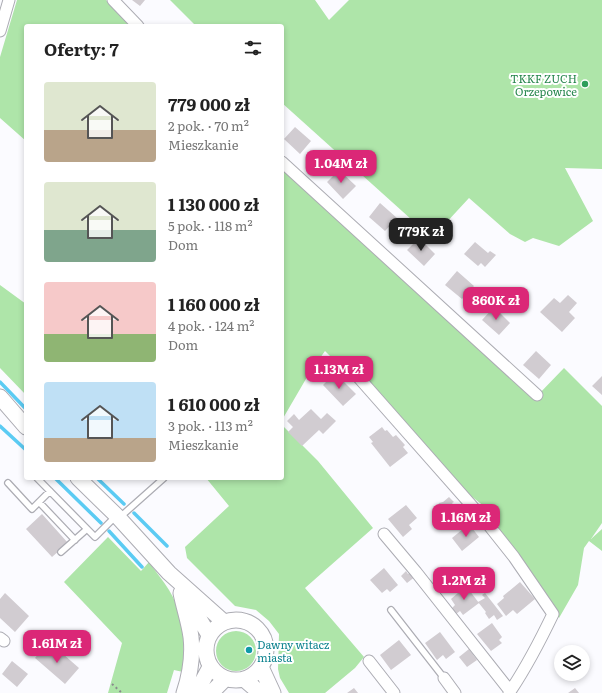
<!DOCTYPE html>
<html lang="pl">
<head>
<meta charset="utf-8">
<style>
  :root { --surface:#fff; --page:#f2f2f2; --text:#222; --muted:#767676; --accent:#db2777 }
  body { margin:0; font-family:Literata,serif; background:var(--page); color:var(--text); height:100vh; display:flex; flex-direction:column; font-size:15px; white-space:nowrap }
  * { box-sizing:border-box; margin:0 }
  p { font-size:13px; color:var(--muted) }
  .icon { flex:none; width:22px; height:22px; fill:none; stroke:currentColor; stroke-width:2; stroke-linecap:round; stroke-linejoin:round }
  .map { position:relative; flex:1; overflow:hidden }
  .sheet { position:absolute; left:24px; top:24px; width:260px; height:456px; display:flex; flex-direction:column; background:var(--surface); border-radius:4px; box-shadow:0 2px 6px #0003 }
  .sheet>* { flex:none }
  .controls { position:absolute; left:554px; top:645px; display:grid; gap:8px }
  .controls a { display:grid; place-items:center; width:36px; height:36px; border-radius:50%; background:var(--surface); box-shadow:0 2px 6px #0003; font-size:20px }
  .price { position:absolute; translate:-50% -34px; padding:0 9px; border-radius:8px; background:var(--accent); color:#fff; font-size:13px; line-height:26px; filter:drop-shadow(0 1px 2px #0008) }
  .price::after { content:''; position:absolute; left:50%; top:24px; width:12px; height:9px; margin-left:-6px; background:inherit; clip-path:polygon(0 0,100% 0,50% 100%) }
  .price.selected { background:#222; color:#fff }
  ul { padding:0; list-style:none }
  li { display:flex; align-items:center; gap:12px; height:100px; padding:0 20px }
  li span { display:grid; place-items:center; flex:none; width:112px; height:80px; border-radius:4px; color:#555 }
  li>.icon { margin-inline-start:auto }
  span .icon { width:48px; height:48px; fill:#fffc; stroke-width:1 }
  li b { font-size:17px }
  h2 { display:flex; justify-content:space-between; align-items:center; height:48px; padding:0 20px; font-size:17px }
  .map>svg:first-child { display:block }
</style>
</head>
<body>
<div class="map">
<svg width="602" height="693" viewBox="0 0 602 693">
  <rect width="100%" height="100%" fill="#fbfbff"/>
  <path fill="#aee5a9" d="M17,0H106L131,26H26V141L0,118V57Z
    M170,0H315L329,20L349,0H602V169L565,168L593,221L559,246L533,238L525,242L510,234L469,198L432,238L282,103V26H196Z
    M282,168L536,397L564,368L602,406V523L591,539L602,529V551L589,541L584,548L578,585L559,618L503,537L496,520L485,507L461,488L357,367L350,366L346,372L325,351L310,372L282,420Z
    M0,285L26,304V395L0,368Z
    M282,425L318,461L373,528L305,588L364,657L355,668L325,693H289L280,678L278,669L279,634L269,621L256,610L235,606L187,558L185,547L229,506L206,478H282Z
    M108,537L141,571L149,562C155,571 163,580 169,590C184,614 185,645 183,672L174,670L167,693H108L122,643L64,582Z
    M216 651a20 20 0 1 1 40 0a20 20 0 1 1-40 0Z"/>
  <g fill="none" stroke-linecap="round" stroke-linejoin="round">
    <path stroke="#5bcbf3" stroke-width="3.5" d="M0,382L26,409
      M0,426L26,450
      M55,478L101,523
      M97,478L124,504
      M134,513L167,546
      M109,531L142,567"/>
  </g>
  <path fill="#d1ccd1" d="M132,0H145L140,6Z
    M295,127L311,141L300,154L284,139Z
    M339,170L356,186L343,199L327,182Z
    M380,203L397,218L385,231L369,217Z
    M419,238L435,254L424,266L407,250Z
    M475,242L488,253L490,251L496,255L485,267L481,263L478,266L464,254Z
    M457,271L474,286L462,299L445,285Z
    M568,295L577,303L569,312L575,318L562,332L540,312L554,298L560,303Z
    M494,307L510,323L499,335L482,320Z
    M536,351L551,365L539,379L523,365Z
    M335,373L356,394L343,406L323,385Z
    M602,376V395L592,386Z
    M311,409L321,419L327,413L336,421L323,434L319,430L302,446L288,432L293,427L287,421L294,414L299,420Z
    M382,427L385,431L387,430L393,437L396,435L405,445L403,447L408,453L390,467L371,443L373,442L369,437Z
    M449,497L454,502L452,503L459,513L444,525L433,510L438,505L439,503L443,502Z
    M406,505L417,518L409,525L412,529L403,537L388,519Z
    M42,514L68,543L52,557L26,529Z
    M469,524L479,537L462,551L452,538Z
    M384,568L398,585L390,592L387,589L382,593L370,580Z
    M406,571L408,574L412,571L416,576L407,583L401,576Z
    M520,582L535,599L517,614L513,610L506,616L497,604L504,598L503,596Z
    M466,586L479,603L463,615L460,611L456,614L452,608L455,605L451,599Z
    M5,593L29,616L15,632L0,618V599Z
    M485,593L503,616L497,620L494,615L489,619L485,613L486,612L478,602L485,598L482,595Z
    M492,623L502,637L499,640L502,643L491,651L477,634Z
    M440,632L455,652L446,659L443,655L437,660L425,643Z
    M399,640L411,655L391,670L380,655Z
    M45,646L51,652L55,647L79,668L65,684L35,658Z
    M469,649L477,660L467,667L459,657Z
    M12,661L28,674L17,687L2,674Z
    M354,688L358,693H347Z
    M575,688L579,693H568Z"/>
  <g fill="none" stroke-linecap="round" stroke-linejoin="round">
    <defs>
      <path id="lane" d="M37,478L95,537L116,516
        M8,483L32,509L50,491
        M39,502L75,540
        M119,518L164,478
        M61,552L87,529
        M391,610L444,678"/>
      <path id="street" d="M113,0L138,26
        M0,31L9,0
        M282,162L537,395
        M352,370L487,523L514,557L553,614C540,641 526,668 509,693
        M384,534L416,572L510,691
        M0,638L4,641
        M369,661L394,693
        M444,678L455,693"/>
      <path id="secondary" d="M0,397L26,427
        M78,478L117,516L169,573L224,622
        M181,593C184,608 189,622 191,637C193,655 190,675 184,693
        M185,598L194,610L209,635
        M206 650a30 30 0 1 1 60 0a30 30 0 1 1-60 0Z
        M261,667L273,693
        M244,679L260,693
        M196,693L210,667
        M211,693L225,679"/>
    </defs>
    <use href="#lane" stroke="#acacb3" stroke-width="8"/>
    <use href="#street" stroke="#acacb3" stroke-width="13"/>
    <use href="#secondary" stroke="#acacb3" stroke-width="17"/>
    <path stroke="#8a8a8d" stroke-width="2" stroke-dasharray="2 3" stroke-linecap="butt" d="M112,684L122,693"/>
    <use href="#lane" stroke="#fff" stroke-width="5.5"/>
    <use href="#street" stroke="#fff" stroke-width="11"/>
    <use href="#secondary" stroke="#fff" stroke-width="15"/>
  </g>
  <circle fill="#2e9e5b" stroke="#fff" stroke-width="1.5" cx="585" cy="84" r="4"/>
  <circle fill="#0f9aa8" stroke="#fff" stroke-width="1.5" cx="249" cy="650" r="4"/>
  <g text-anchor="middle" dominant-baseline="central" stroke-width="4" stroke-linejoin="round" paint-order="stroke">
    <g font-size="11" fill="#27864d" stroke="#fff" text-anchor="end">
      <text x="577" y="78">TKKF ZUCH<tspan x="577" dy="13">Orzepowice</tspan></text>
    </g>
    <g font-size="11" fill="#0d838f" stroke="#fff" text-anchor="start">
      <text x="257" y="644">Dawny witacz<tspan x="257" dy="13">miasta</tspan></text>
    </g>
  </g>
</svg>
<div class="controls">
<a><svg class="icon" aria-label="layers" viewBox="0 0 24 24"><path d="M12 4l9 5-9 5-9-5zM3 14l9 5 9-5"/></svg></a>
</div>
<b class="price" style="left:341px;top:184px">1.04M zł</b>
<b class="price selected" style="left:421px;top:252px">779K zł</b>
<b class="price" style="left:496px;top:321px">860K zł</b>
<b class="price" style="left:339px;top:390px">1.13M zł</b>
<b class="price" style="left:466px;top:538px">1.16M zł</b>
<b class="price" style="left:464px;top:601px">1.2M zł</b>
<b class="price" style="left:57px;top:664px">1.61M zł</b>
<section class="sheet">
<h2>Oferty: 7<svg class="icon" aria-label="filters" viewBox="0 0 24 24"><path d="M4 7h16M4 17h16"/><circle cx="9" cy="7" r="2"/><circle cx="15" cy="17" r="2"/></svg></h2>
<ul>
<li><span style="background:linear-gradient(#dfe7d0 60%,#b9a48a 0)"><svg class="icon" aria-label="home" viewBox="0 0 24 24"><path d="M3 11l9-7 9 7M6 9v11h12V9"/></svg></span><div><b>779 000 zł</b><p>2 pok. · 70 m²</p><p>Mieszkanie</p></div></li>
<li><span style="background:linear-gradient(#dfe7d0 60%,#7fa58c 0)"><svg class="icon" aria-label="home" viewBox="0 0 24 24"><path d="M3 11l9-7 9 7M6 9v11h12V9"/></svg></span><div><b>1 130 000 zł</b><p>5 pok. · 118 m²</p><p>Dom</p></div></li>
<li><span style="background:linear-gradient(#f6c9c9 65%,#8fb573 0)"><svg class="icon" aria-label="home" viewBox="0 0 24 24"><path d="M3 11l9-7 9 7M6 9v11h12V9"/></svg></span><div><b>1 160 000 zł</b><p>4 pok. · 124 m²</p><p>Dom</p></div></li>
<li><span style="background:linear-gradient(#bfe0f5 70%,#b9a48a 0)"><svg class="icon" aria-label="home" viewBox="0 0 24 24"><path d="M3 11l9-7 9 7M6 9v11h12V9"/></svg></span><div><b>1 610 000 zł</b><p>3 pok. · 113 m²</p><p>Mieszkanie</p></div></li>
</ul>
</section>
</div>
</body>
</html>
